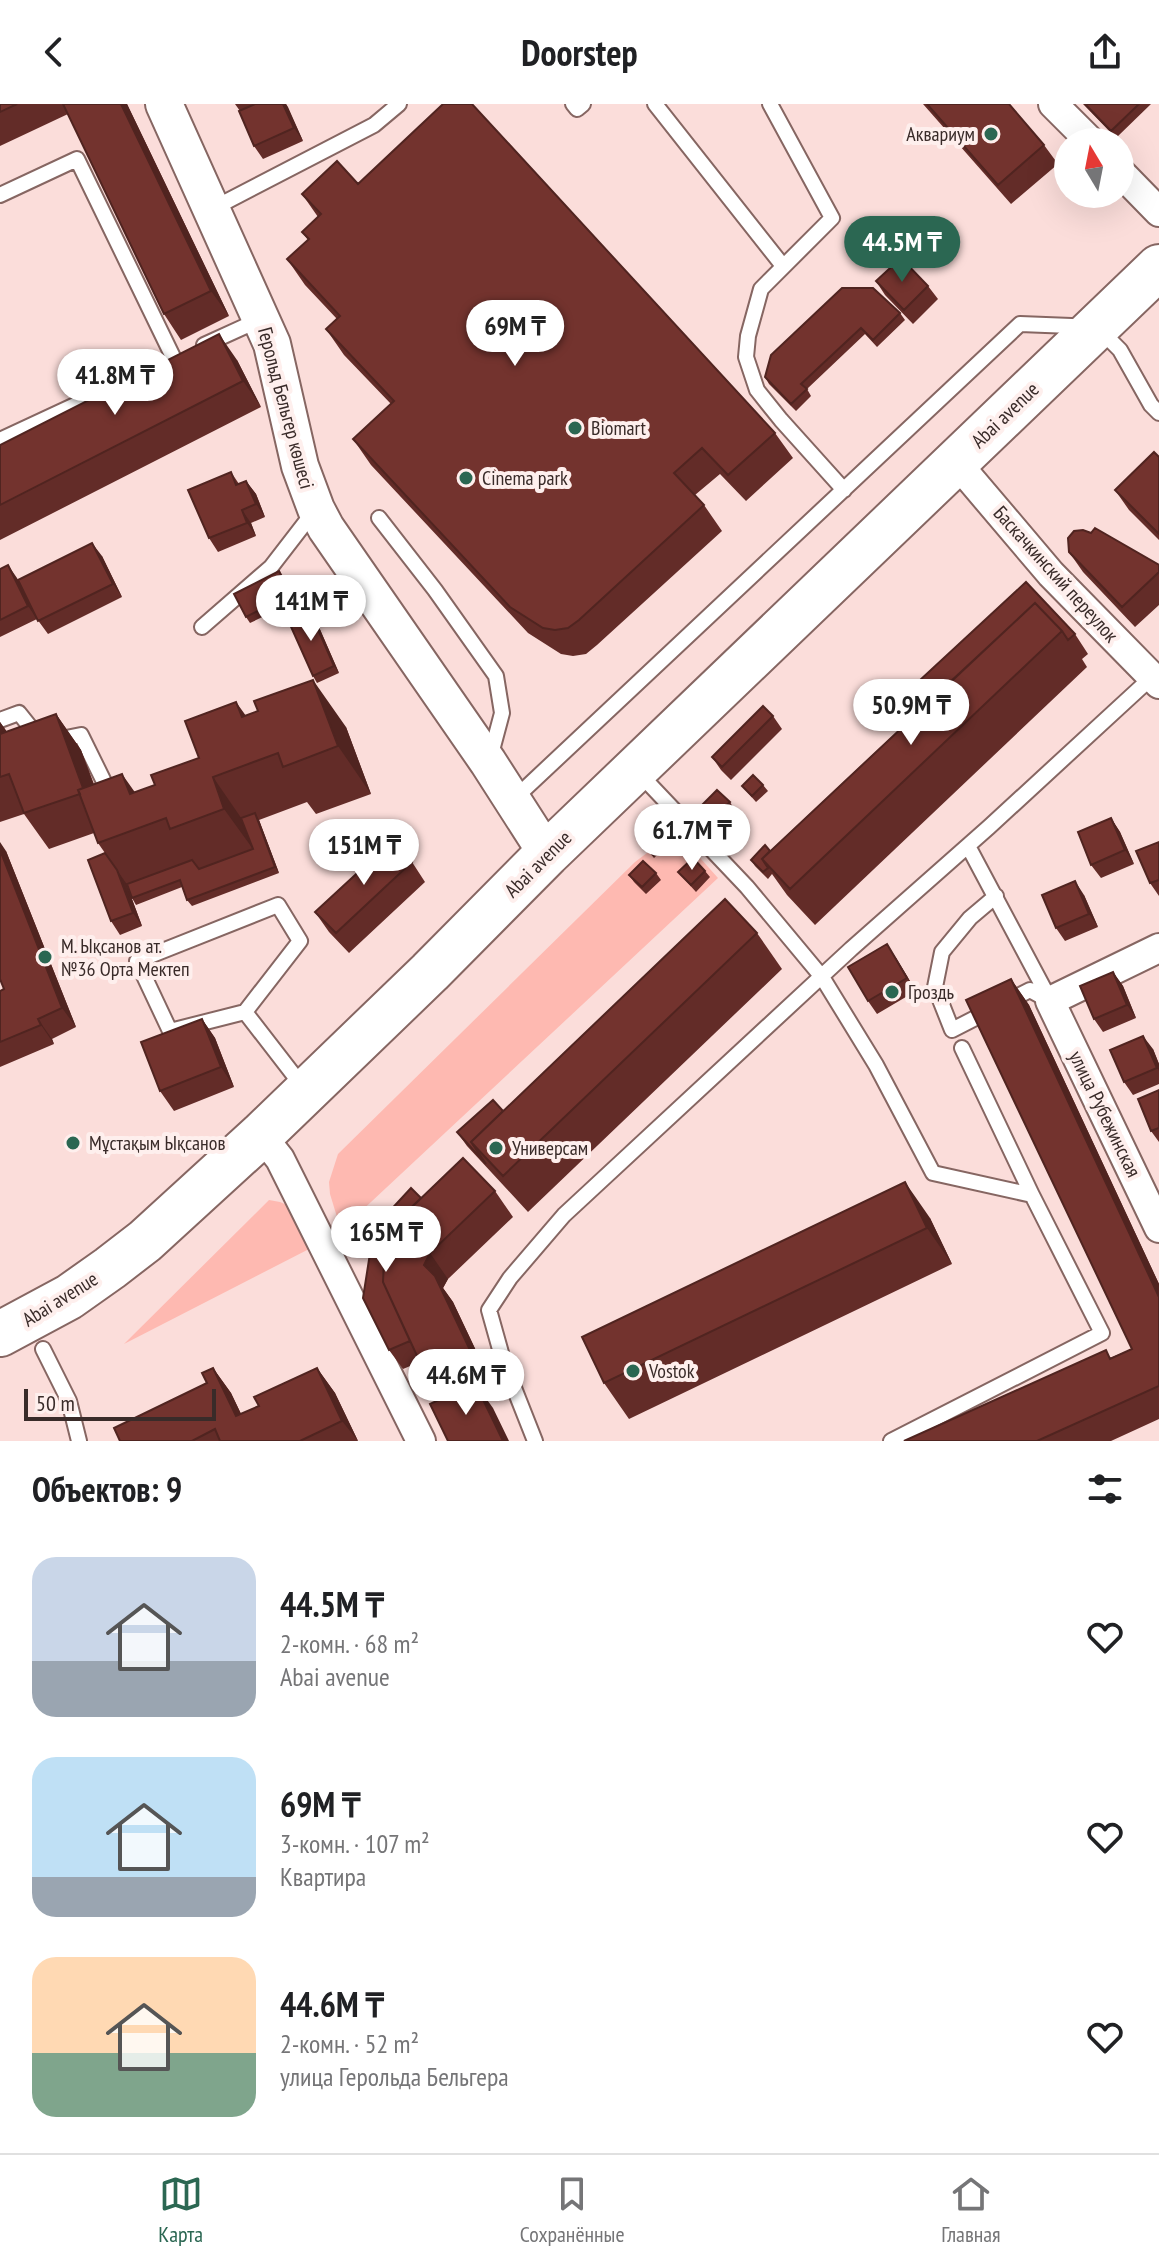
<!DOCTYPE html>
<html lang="ru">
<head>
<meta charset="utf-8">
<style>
  :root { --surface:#fff; --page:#f6f6f6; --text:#202124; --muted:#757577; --line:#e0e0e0; --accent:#2b6752 }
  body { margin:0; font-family:"PT Sans Narrow",sans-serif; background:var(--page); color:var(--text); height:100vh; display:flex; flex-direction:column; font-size:30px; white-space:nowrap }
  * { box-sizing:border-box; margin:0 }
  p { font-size:26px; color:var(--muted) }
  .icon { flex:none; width:44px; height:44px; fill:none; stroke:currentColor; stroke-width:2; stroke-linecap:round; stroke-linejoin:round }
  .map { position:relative; height:1337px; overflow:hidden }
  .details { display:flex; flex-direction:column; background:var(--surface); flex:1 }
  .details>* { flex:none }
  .needle { width:52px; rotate:350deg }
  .fabs { position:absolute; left:1054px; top:24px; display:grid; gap:16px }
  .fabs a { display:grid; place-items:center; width:80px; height:80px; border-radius:50%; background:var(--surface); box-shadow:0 8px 32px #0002; font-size:40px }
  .scale { position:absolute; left:24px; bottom:20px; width:192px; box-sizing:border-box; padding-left:8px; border:4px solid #392b29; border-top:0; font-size:22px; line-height:28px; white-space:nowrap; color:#392b29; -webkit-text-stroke:6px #feefed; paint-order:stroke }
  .price { position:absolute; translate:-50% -68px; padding:0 18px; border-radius:28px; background:#fff; color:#222; font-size:26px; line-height:52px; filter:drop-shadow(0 2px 4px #0008) }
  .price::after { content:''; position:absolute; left:50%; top:48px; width:24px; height:18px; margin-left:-12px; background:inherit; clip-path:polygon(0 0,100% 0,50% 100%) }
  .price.current { background:var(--accent); color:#fff }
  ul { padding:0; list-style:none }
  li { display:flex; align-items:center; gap:24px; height:200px; padding:0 32px }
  li span { display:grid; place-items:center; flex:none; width:224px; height:160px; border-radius:24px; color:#555 }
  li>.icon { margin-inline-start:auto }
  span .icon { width:96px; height:96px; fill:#fffc; stroke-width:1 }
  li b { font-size:34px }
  h2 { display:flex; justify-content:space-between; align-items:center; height:96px; padding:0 32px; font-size:34px }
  header { display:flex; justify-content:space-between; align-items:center; height:104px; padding:0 32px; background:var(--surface); font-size:36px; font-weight:800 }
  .menu { display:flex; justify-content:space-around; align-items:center; height:112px; border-top:2px solid var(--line); background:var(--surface); font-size:22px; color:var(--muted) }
  .menu a { display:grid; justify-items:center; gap:4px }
  .menu .current { color:var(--accent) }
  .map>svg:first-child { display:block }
</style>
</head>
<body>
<header><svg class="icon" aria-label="back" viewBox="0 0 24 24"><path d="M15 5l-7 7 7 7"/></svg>Doorstep<svg class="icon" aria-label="share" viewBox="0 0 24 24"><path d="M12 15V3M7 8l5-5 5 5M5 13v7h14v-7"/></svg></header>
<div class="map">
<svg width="1159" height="1337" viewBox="0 0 1159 1337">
  <rect width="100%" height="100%" fill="#fbddda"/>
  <path fill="#feb9b1" d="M676,727L718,774L341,1126L330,1090L329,1078L338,1050L635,758Z
    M269,1096L280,1098L287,1101L311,1144L124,1240Z"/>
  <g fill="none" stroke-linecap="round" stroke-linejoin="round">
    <defs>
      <path id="service" d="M573,0L577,5L583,0
        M655,0L783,162
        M770,0L832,114L761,185L748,232L746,253L757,286L781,316L844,386
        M0,91L77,55L174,255L0,336
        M212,105L374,21L399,0
        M204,241L261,215
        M379,414L435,486L496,572L502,609L490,654
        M202,523L271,463L315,406
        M0,616L19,609L39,634
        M56,636L81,631L112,694
        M637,667L747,783L822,873L876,961L933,1069L1032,1091L1102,1229L891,1337
        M513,696L1020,220L1097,223L1120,246L1151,301L1159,309
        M968,742L1050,896
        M996,792L970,814L942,848L935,883L952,926L1030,886L1050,897
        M245,908L300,837L278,801L137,857L170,927L245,908L303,983
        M962,944L1032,1091
        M43,1245L69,1297L79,1337
        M535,1337L503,1256L489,1206L510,1174L564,1111L851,845L989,723L1152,573"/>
      <path id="minor" d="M1053,0L1091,38
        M1120,68L1159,108
        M956,358L1051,470L1159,580
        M1159,844L1050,897L1159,1124
        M261,1031L280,1055L421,1337"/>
      <path id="tertiary" d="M164,0L272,240L300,362L316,405L326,424L488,658L547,750"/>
      <path id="primary" d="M0,1230L69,1193L110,1164L145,1137L261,1031L430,868L547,750L1159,163"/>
    </defs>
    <use href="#service" stroke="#866662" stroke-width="18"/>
    <use href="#minor" stroke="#866662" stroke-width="32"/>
    <use href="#tertiary" stroke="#866662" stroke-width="40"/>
    <use href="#primary" stroke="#866662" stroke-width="48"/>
    <use href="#service" stroke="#fff" stroke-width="14"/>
    <use href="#minor" stroke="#fff" stroke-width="28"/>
    <use href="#tertiary" stroke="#fff" stroke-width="36"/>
    <use href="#primary" stroke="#fff" stroke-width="44"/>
  </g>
  <path fill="#632c28" d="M0,0H127L229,212L181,236L164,210L68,10L0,42Z
    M235,0H286L303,37L263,55L254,42L240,7Z
    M923,0H1009L1044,41L1058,60L1011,100Z
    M1083,0H1151L1116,34Z
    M358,80L775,329L793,354L746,397L720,370L695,391L704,401L722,427L597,541L586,550L573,552L561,550L528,529L371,361L353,335L391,300L344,251L326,225L337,215L305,181L287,155L308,136L302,128L318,113L302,90Z
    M876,177L928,182L938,195L913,220L885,191Z
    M900,209L905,216L877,243L865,230L807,285L811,292L796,307L769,280L765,273L771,251Z
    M237,256L261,303L0,436V341Z
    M1159,353V436L1129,406L1115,386Z
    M231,368L239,380L246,377L256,390L265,413L251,419L256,432L218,448L209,434Z
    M1069,448L1159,461V501L1135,523L1083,468Z
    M102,452L122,493L48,530L37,515L0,533V465L18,476Z
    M279,467L296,497L250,519L246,513Z
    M1026,478L1075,530L1088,550L1082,555L1087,563L815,821L787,791L772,770L768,775L755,762L751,756L770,747L919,607L906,589Z
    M315,514L339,569L317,579L313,572Z
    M56,610L81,646L94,680L136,688L155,681L199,654L246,612L346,623L371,690L316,710L307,698L259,716L279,769L192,802L187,796L182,783L136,801L132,794L126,779L142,822L120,831L111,817L105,749L98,739L94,729L49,745L24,710L0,718V618L7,628Z
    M773,612L782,625L731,676L721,666L712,653Z
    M763,681L768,687L756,698L742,682Z
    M730,698L734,705L720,719L703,700Z
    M1111,714L1120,728L1134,760L1101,774L1091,761Z
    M663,733L668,740L654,754L637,734Z
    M1159,738V792L1150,779Z
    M6,747L76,923L52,935L54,940L0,963V887L4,885Z
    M412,758L425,778L349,849L329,828L315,808Z
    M705,767L710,773L696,788L678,768Z
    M656,769L661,776L646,790L634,778L629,771Z
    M1084,791L1098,823L1065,837L1056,824Z
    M757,829L782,865L528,1108L467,1042L457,1028L503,1007Z
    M896,854L916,887L877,910L868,897Z
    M1113,868L1123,882L1136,914L1103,928L1094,915Z
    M1011,875L1029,901L1159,1180V1315L1111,1337H904L1132,1245Z
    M202,915L215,934L234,983L174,1007L160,987Z
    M1153,945L1159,960V980L1133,991L1124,978Z
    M1159,986V1038L1151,1027Z
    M495,1087L513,1113L448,1175L443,1184L453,1198L488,1272L442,1293L424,1267L420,1258L403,1265L389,1246L421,1094Z
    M930,1114L952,1160L629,1315L604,1279Z
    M213,1264L231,1289L241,1310L259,1302L317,1264L335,1289L358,1337H120L207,1279Z"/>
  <path fill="#502420" d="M121,0H127L229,212L211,187Z
    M283,0H286L288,3L303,37L294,24Z
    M219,230L237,256L261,303L243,277Z
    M246,377L256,390L265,413L256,400Z
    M242,406L251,419L256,432L247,419Z
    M92,439L102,452L122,493L113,480Z
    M8,461L17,474L37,515L28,502Z
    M310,507L315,514L339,569L334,562Z
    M313,576L346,623L371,690L338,642Z
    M236,598L270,645L242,613Z
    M56,610L81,646L109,724L84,688Z
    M0,618L7,628L0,637Z
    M122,670L156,718L130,690Z
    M213,673L246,721L258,752L224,705Z
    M255,709L259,716L279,769L275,763Z
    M1111,714L1120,728L1134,760L1125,746Z
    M0,738L6,747L76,923L62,904L0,746Z
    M117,766L126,779L142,822L133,809Z
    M1075,777L1084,791L1098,823L1089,810Z
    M887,840L896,854L916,887L907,874Z
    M1113,868L1123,882L1136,914L1127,901Z
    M1011,875L1029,901L1159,1180V1193Z
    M38,915L52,935L54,940L41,921Z
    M202,915L215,934L234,983L221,963Z
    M1143,932L1153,945L1159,960V967Z
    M905,1078L930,1114L952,1160L927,1124Z
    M430,1149L448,1175L443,1184L453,1198L488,1272L470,1246L424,1161Z
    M213,1264L231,1289L254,1337L236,1312Z
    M317,1264L335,1289L358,1337L342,1317Z
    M475,1279L493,1304L509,1337H503Z"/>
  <path fill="#73332e" stroke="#502420" stroke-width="2" d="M0,0H17L0,8Z
    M63,0H121L211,187L164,210Z
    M255,0H283L294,24L254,42L239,7Z
    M443,0H472L775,329L728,371L702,344L674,369L704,401L579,516L568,524L555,526L543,524L510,503L353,335L394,297L326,225L340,212L287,155L309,135L302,128L321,110L302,90L337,57L358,80Z
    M927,0H1009L1044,41L998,81Z
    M1085,0H1139L1111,27Z
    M901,154L928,182L904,206L876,177Z
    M842,184H873L900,209L873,236L861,224L801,280L807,285L791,300L765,273L771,251Z
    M219,230L243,277L0,401V341Z
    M1154,348L1159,353V430L1115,386Z
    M231,368L236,381L246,377L256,400L242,406L247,419L209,434L188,386Z
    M1095,424L1159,461V468L1122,503L1069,448L1068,434L1074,427L1083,426L1091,429Z
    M92,439L113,480L38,517L18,476Z
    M8,461L28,502L0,516V465Z
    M279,467L291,490L246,513L234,490Z
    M1026,478L1075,530L1068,536L1062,527L1035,499L921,605L906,589Z
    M1035,499L1062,527L790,785L762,755Z
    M310,507L334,562L313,572L288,516Z
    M313,576L338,642L283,663L278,649L213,673L224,705L170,725L166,714L98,739L78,686L122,670L130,690L155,681L151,671L199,654L185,617L236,598L242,613L258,607L254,597Z
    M763,602L773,612L722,663L712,653Z
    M56,610L83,684L78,686L80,690L24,709L9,670L0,673V630Z
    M753,671L763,681L752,692L742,682Z
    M717,686L730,698L715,712L703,700Z
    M255,709L275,763L187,796L180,776L132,794L127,780L192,756L199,765L253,745L241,714Z
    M1111,714L1125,746L1091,761L1078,728Z
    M651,721L663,733L649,747L637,734Z
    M392,737L412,758L336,829L315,808Z
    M1159,738V776L1150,779L1136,747Z
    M765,741L770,747L762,755L768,764L763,768L751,756Z
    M0,746L62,904L38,915L41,921L0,938V887L4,885L0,875Z
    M105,749L117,766L133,809L111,817L88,756Z
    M693,754L705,767L691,781L678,768Z
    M643,757L656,769L642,783L629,771Z
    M1075,777L1089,810L1056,824L1042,791Z
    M725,795L757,829L503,1072L471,1038Z
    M887,840L907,874L868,897L848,863Z
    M1113,868L1127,901L1094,915L1080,882Z
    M1011,875L1159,1193V1282L1037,1337H904L1106,1246L1110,1255L1132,1245L966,896Z
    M202,915L221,963L160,987L141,938Z
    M1143,932L1157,964L1124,978L1110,946Z
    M1159,986V1024L1151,1027L1138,995Z
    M493,996L503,1007L471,1038L486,1060L457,1028Z
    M463,1054L495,1087L430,1149L424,1161L435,1172L470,1246L424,1267L383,1178L384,1157L397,1153L400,1138L389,1125Z
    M905,1078L927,1124L604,1279L582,1233Z
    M411,1084L421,1094L389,1125L400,1139L397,1153L384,1157L383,1178L410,1237L389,1246L363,1194L374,1124Z
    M213,1264L236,1312L259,1302L254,1293L317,1264L342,1317L300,1337H220L215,1325L192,1337H120L114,1324L207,1279L202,1269Z
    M475,1279L503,1337H448L430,1300Z"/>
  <g fill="#2b6752" stroke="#feefed" stroke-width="3">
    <circle cx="991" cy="30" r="8"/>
    <circle cx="575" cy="324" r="8"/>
    <circle cx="466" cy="374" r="8"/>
    <circle cx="45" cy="853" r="8"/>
    <circle cx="892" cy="888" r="8"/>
    <circle cx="73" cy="1039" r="8"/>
    <circle cx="496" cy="1044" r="8"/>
    <circle cx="633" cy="1267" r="8"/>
  </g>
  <g text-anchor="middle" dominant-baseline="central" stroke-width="8" stroke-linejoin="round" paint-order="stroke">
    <g font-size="20" fill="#392b29" stroke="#feefed" text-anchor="start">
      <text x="975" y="30" text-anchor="end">Аквариум</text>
      <text x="591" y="324">Biomart</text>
      <text x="482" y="374">Cinema park</text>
      <text x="61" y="842">М. Ықсанов ат.<tspan x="61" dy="23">№36 Орта Мектеп</tspan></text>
      <text x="908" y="888">Гроздь</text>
      <text x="89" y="1039">Мұстақым Ықсанов</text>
      <text x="512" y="1044">Универсам</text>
      <text x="649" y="1267">Vostok</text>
    </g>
    <g font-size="20" fill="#392b29" stroke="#feefed">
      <text transform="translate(286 304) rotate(75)">Герольд Бельгер көшесі</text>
      <text transform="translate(1005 311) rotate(-44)">Abai avenue</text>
      <text transform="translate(1056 470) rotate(48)">Баскачкинский переулок</text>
      <text transform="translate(538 760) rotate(-45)">Abai avenue</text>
      <text transform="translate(1105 1010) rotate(64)">улица Рубежинская</text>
      <text transform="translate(60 1195) rotate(-32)">Abai avenue</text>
    </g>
  </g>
</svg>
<div class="fabs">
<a><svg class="needle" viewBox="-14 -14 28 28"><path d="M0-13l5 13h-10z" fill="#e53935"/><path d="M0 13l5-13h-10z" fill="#757577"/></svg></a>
</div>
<div class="scale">50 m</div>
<b class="price current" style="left:902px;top:180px">44.5M ₸</b>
<b class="price" style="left:515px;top:264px">69M ₸</b>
<b class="price" style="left:115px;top:313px">41.8M ₸</b>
<b class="price" style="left:311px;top:539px">141M ₸</b>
<b class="price" style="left:911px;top:643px">50.9M ₸</b>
<b class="price" style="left:692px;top:768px">61.7M ₸</b>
<b class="price" style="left:364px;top:783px">151M ₸</b>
<b class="price" style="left:386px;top:1170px">165M ₸</b>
<b class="price" style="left:466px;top:1313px">44.6M ₸</b>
</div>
<section class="details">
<h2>Объектов: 9<svg class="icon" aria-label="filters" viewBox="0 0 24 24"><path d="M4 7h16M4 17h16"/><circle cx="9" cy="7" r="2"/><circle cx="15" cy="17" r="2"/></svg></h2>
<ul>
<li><span style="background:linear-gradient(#c9d6e8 65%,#9aa5b1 0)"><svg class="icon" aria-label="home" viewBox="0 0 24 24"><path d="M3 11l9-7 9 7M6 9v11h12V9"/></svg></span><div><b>44.5M ₸</b><p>2-комн. · 68 m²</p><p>Abai avenue</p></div><svg class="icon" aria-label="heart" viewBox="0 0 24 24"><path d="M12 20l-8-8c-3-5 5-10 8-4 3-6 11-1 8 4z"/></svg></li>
<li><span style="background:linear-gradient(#bfe0f5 75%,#9aa5b1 0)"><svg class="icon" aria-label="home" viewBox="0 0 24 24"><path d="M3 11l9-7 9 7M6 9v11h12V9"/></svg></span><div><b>69M ₸</b><p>3-комн. · 107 m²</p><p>Квартира</p></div><svg class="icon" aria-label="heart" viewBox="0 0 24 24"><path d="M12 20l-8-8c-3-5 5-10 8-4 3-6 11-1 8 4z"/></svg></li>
<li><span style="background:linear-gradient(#ffd9b3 60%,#7fa58c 0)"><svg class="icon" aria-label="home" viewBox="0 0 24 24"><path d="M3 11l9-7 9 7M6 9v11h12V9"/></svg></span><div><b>44.6M ₸</b><p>2-комн. · 52 m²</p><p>улица Герольда Бельгера</p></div><svg class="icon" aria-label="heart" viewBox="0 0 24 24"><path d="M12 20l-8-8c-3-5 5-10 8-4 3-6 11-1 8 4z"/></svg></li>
</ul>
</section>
<nav class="menu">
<a class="current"><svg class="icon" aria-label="map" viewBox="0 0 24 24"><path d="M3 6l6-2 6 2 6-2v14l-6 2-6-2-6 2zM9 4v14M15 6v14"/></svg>Карта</a>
<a><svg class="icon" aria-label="saved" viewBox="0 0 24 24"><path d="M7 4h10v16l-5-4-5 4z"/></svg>Сохранённые</a>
<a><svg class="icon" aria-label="home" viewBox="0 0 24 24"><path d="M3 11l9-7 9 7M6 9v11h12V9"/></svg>Главная</a>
</nav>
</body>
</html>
